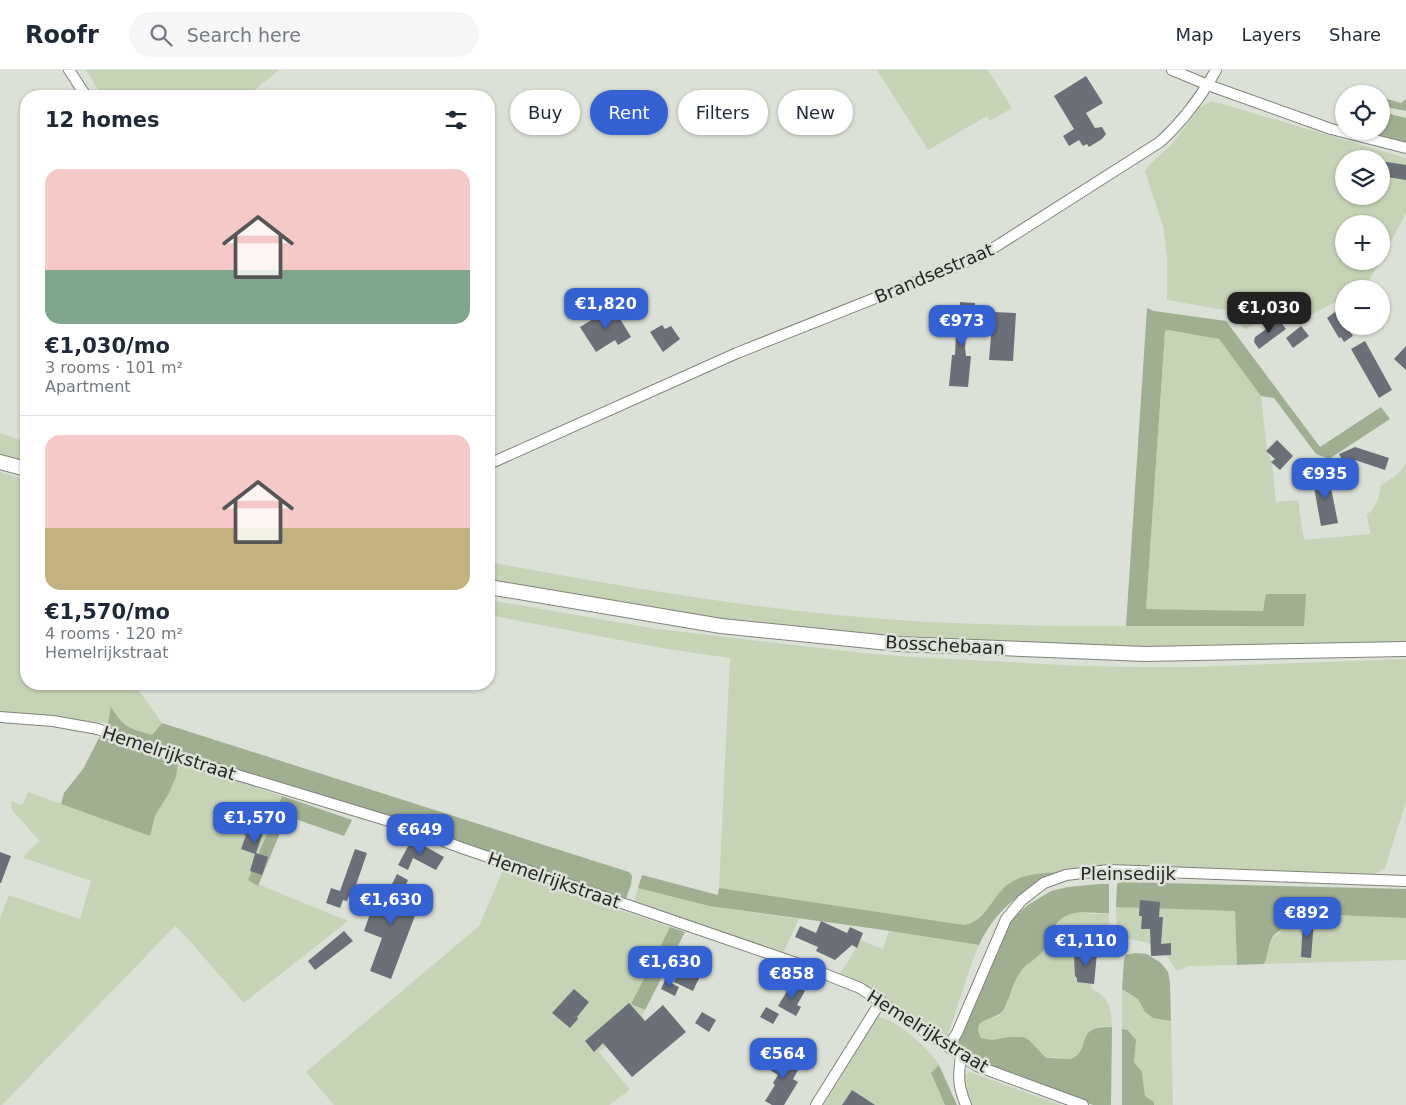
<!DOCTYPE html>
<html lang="en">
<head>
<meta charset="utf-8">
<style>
  :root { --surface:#fff; --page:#f6f6f7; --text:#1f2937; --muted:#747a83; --line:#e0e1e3; --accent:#3462d2 }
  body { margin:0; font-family:"DejaVu Sans",sans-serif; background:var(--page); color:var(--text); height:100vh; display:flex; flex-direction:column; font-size:19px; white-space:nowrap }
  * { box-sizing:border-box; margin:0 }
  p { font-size:16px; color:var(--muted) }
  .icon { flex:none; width:28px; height:28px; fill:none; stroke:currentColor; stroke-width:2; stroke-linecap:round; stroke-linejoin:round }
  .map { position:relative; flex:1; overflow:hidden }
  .drawer { position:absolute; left:20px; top:20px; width:475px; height:600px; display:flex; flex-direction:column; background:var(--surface); border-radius:20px; box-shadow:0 1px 4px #0004 }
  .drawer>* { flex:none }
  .banner { position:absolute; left:510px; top:20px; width:475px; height:45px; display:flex; gap:10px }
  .tools { position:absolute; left:1335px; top:15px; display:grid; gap:10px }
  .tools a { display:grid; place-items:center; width:55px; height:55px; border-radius:50%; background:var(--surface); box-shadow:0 1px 4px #0004; font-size:25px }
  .price { position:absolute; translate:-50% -42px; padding:0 11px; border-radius:10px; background:var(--accent); color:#fff; font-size:16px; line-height:32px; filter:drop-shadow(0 1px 2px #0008) }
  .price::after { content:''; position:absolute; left:50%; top:30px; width:15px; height:11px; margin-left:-8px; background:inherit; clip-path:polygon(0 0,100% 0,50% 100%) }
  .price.active { background:#222; color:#fff }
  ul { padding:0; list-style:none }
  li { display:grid; align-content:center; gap:10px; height:265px; padding:0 25px }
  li+li { border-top:1px solid var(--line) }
  li span { display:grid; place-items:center; height:155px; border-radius:15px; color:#555 }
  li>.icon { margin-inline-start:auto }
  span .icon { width:90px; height:90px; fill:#fffc; stroke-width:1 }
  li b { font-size:21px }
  h2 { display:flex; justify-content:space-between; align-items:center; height:60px; padding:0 25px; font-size:21px }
  .tag { padding:0 18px; border-radius:22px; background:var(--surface); box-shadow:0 1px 4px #0004; font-size:18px; line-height:45px }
  .tag.active { background:var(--accent); color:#fff }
  header { display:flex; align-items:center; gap:30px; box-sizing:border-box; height:70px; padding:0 25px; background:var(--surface); border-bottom:1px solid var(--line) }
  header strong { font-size:24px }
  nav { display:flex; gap:28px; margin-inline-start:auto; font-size:18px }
  .search { width:350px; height:45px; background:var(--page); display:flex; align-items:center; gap:12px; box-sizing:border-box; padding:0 18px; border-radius:28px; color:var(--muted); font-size:19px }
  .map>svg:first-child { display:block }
</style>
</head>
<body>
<header>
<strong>Roofr</strong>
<div class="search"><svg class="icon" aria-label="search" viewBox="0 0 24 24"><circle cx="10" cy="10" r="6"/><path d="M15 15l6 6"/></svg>Search here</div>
<nav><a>Map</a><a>Layers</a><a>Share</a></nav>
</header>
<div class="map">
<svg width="1406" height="1035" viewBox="0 0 1406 1035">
  <rect width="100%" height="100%" fill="#dce1d7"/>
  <path fill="#c6d3b6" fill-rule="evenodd" d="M86,0H279L247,26H102Z
    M877,0H988L1012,38L990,51L987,46L928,80Z
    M1212,31L1406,88V143L1381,190V154H1344V191H1380L1364,219H1344V236L1335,232L1311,245L1296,226L1245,260L1231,241L1167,230V185L1163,156L1145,101L1147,97L1173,73L1199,38ZM1344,89H1381V126H1344Z
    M1168,260L1219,269L1261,326L1267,381L1272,392L1276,432L1298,430L1304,470L1370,464L1367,445C1376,437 1380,427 1380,416L1398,404L1406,393V573L1115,579L939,573L764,557L489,513V492C634,519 781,544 929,552C1054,558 1179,556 1304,556L1264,541L1146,539L1165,261Z
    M0,363L26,372V394L0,385Z
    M0,402L26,410V614H134L162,653L152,666L127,658L111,638L108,653L0,645Z
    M489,530L657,559L872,584L913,587L1082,596L1146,597H1193L1406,589V732L1385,798L1376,803L1366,806L1064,802L1037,804L1017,809L972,854L964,855L719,818L730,588L667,579L489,545Z
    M178,692L282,726L248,810L348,851L244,933L186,867L175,856L2,1035H0V848L9,825L80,849L91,811L24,788L25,784L40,771L12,740L11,731L22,735L28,722L150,766L155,746L169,723L176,707Z
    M503,800L670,857L631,934L645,940L641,950L599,982L630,1020L609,1035H334L306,1002L479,856Z
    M638,818L709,836L799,849L782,885L633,834Z
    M1123,836L1235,841L1237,895L1189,896L1177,901C1172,894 1167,884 1160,879C1136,862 1115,882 1116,837Z
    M1081,842L1093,844L1109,843V860L1117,874C1112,887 1107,886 1094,889L1091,918C1110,929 1111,936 1112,957L1100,956L1085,967L1079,983L1074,988L1069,990L1054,987L1046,988L1029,970L1009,967L992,970L981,968L978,962V956L984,950L999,946L1004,940L1018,906L1023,899L1044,879L1060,850L1071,843Z
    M1287,843L1406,848V890L1264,894L1272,869L1283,859Z
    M889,861L979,875L973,889L945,974L900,938L880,924L837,906L847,894L860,870L883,879Z
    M1122,919L1138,929L1145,942L1153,948L1171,951L1173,1035H1154V1032L1145,1026L1142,1002L1134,992L1136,970L1129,960L1122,959Z
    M877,947C892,946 932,981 939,995L931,1004L945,1035H824Z
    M970,1002L1061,1035H970L963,1017L964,1006Z"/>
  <path fill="#a0ae91" d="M1381,27L1401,33L1406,29V41L1381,36Z
    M1381,42L1406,48V73L1360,61H1381Z
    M1147,238L1154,241L1226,251L1320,377L1381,337L1390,349L1329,389L1316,384L1274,328L1261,326L1219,269L1168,260L1165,261L1146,539L1263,541L1266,524H1306L1304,556H1126Z
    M111,637C125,659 129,658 152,665L162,653L629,802L632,806L631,815L625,831L117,662L112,658L108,653Z
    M100,666L178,692L176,707L169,723L155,746L150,766L61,734L64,723L83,699Z
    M282,726L352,750L344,766L287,746L258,816L248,810Z
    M1064,802C1025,819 997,836 979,875L877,859L709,836L638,818L642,805L718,825L719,818L964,855C985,852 992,827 1007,815C1022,803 1045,803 1064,802Z
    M1120,812L1406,819V848L1287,843C1288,862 1277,858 1271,870C1268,878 1268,886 1264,894L1237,895L1235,841L1116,837L1117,814Z
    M1100,814H1109V843C1093,844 1075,838 1061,849C1052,856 1050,870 1044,879C1039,888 1028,892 1022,900C1013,911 1011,926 1004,939C997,952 969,946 981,968L992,970L1009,967H1023L1029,970L1046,988C1054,987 1068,991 1073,988C1091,979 1074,955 1112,957L1111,1035H1093L952,982L1001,858L1028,835L1051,821L1068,817Z
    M670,857L685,862L645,940L631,934Z
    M1135,883L1147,884L1161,893L1168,902L1170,913L1171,951L1153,948L1145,942L1138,929L1122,919L1124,890L1126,885Z
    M1122,959L1128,960L1136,970L1134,992L1142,1002L1145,1026L1154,1032V1035H1122Z
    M939,995L957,1035H945L931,1003Z"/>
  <path fill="#6b6f77" d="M1086,6L1103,33L1086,43L1095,58L1102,57L1106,64L1102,69L1089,77L1087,74L1083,76L1079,70L1069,76L1063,66L1074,59L1054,26Z
    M1381,91L1406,95V110L1381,106Z
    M960,232L975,233L974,253L967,252L965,277L966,286H971L968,317L949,316L952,285H955L957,241H960Z
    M613,237L631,267L618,275L615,270L596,282L580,257Z
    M1336,241L1344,253V256H1346L1353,266L1344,272L1341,267L1339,268L1327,248Z
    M993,242L1016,243L1013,291L989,290Z
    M1279,250L1286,259L1259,279L1254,272L1255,267Z
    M662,255L665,259L671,256L680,269L663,282L650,262Z
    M1301,256L1309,266L1293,278L1286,268Z
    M1365,271L1392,320L1379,328L1351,279Z
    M1406,276V300L1394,289Z
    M1277,370L1293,386L1280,400L1271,392L1275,389L1266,381Z
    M1355,377L1389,388L1385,400L1355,390L1345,395L1339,384Z
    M1328,403L1338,453L1321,456L1312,406Z
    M250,746L267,752L256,783L268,787L262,805L250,801L255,784L241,779L246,765H244Z
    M412,769L444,787L436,800L413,788L408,800L398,795Z
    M355,779L367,783L354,821L351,820L347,831L343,830L340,838L326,833L331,818L340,821Z
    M0,782L11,786L1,813H0Z
    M397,804L408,810L400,828L419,835L391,909L370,901L382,868L364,861L378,821L387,824Z
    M1140,830L1160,832L1159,847H1163L1161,874L1171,873V885L1151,886L1150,859H1141L1142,846H1139Z
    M1303,850L1314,851L1311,888L1301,887Z
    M821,851L847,863L850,857L863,863L857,878L852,875L835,890L816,881L818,877L795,867L800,856L816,863Z
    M344,861L353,871L315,900L308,891Z
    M1079,882L1097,883L1094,914L1077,912V908L1075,906L1074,887L1078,886Z
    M683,893L702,902L693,921L674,912Z
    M665,910L679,917L675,926L661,919Z
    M792,913L805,921L797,935L801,937L796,946L778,936Z
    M574,919L589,932L577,947L578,949L570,958L552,943Z
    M629,933L645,951L663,935L686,962L632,1007L603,973L594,982L585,971Z
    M766,937L779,944L773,954L760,947Z
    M702,942L716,950L709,962L695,953Z
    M780,983L801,995L793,1009L798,1012L784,1035H772L765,1031L775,1015L773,1013L778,1005L770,1000Z
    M852,1020L875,1035H842Z"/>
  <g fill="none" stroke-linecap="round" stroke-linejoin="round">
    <defs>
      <path id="minor" d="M69,0L86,26
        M1172,0L1208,15L1331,59L1406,78
        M489,394L737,283L981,186L1160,72C1183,51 1201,27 1216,0
        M0,647L53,651L98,659L142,676L389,751L462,778L802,895L860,918L977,996L1083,1035
        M948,977L957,963L1006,849L1022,830L1044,813L1066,805L1109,800L1406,811
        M961,986C958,1007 958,1016 966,1035
        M816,1035L881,931"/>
      <path id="secondary" d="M0,392L26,399
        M489,517L721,556L899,574L1145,584L1406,579"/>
    </defs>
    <use href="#minor" stroke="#7f837a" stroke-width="12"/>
    <use href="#secondary" stroke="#7f837a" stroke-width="16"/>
    <use href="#minor" stroke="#fff" stroke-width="10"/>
    <use href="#secondary" stroke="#fff" stroke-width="14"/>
  </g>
  <g text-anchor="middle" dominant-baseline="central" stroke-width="5" stroke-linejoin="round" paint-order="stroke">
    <g font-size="18" fill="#272825" stroke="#dce1d7">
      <text transform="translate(934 203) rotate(-23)">Brandsestraat</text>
      <text transform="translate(945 575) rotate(3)">Bosschebaan</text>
      <text transform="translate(169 683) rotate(18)">Hemelrijkstraat</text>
      <text x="1128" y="803">Pleinsedijk</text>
      <text transform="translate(554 810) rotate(19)">Hemelrijkstraat</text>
      <text transform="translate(928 961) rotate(32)">Hemelrijkstraat</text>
    </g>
  </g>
</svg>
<div class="tools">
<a><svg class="icon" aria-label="locate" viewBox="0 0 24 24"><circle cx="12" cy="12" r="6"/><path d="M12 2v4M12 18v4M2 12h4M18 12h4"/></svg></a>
<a><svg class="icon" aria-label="layers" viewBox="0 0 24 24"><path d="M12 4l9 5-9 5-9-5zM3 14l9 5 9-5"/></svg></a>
<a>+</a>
<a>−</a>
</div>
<b class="price" style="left:606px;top:260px">€1,820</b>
<b class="price active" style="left:1269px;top:264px">€1,030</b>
<b class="price" style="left:962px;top:277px">€973</b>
<b class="price" style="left:1325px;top:430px">€935</b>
<b class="price" style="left:255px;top:774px">€1,570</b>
<b class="price" style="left:420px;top:786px">€649</b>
<b class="price" style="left:391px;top:856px">€1,630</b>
<b class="price" style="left:1307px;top:869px">€892</b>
<b class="price" style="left:1086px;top:897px">€1,110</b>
<b class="price" style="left:670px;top:918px">€1,630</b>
<b class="price" style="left:792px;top:930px">€858</b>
<b class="price" style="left:783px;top:1010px">€564</b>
<div class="banner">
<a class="tag">Buy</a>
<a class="tag active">Rent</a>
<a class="tag">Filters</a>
<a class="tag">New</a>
</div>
<section class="drawer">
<h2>12 homes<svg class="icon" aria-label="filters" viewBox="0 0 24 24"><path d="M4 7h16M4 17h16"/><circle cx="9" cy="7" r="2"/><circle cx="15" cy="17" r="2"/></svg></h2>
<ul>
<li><span style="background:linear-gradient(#f6c9c9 65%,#7fa58c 0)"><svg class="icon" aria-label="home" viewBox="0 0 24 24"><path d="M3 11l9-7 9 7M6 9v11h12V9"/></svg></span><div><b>€1,030/mo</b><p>3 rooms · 101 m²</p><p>Apartment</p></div></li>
<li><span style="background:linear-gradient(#f6c9c9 60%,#c2b280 0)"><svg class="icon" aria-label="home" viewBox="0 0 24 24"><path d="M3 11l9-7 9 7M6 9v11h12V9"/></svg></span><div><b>€1,570/mo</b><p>4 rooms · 120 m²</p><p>Hemelrijkstraat</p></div></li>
</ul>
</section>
</div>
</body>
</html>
